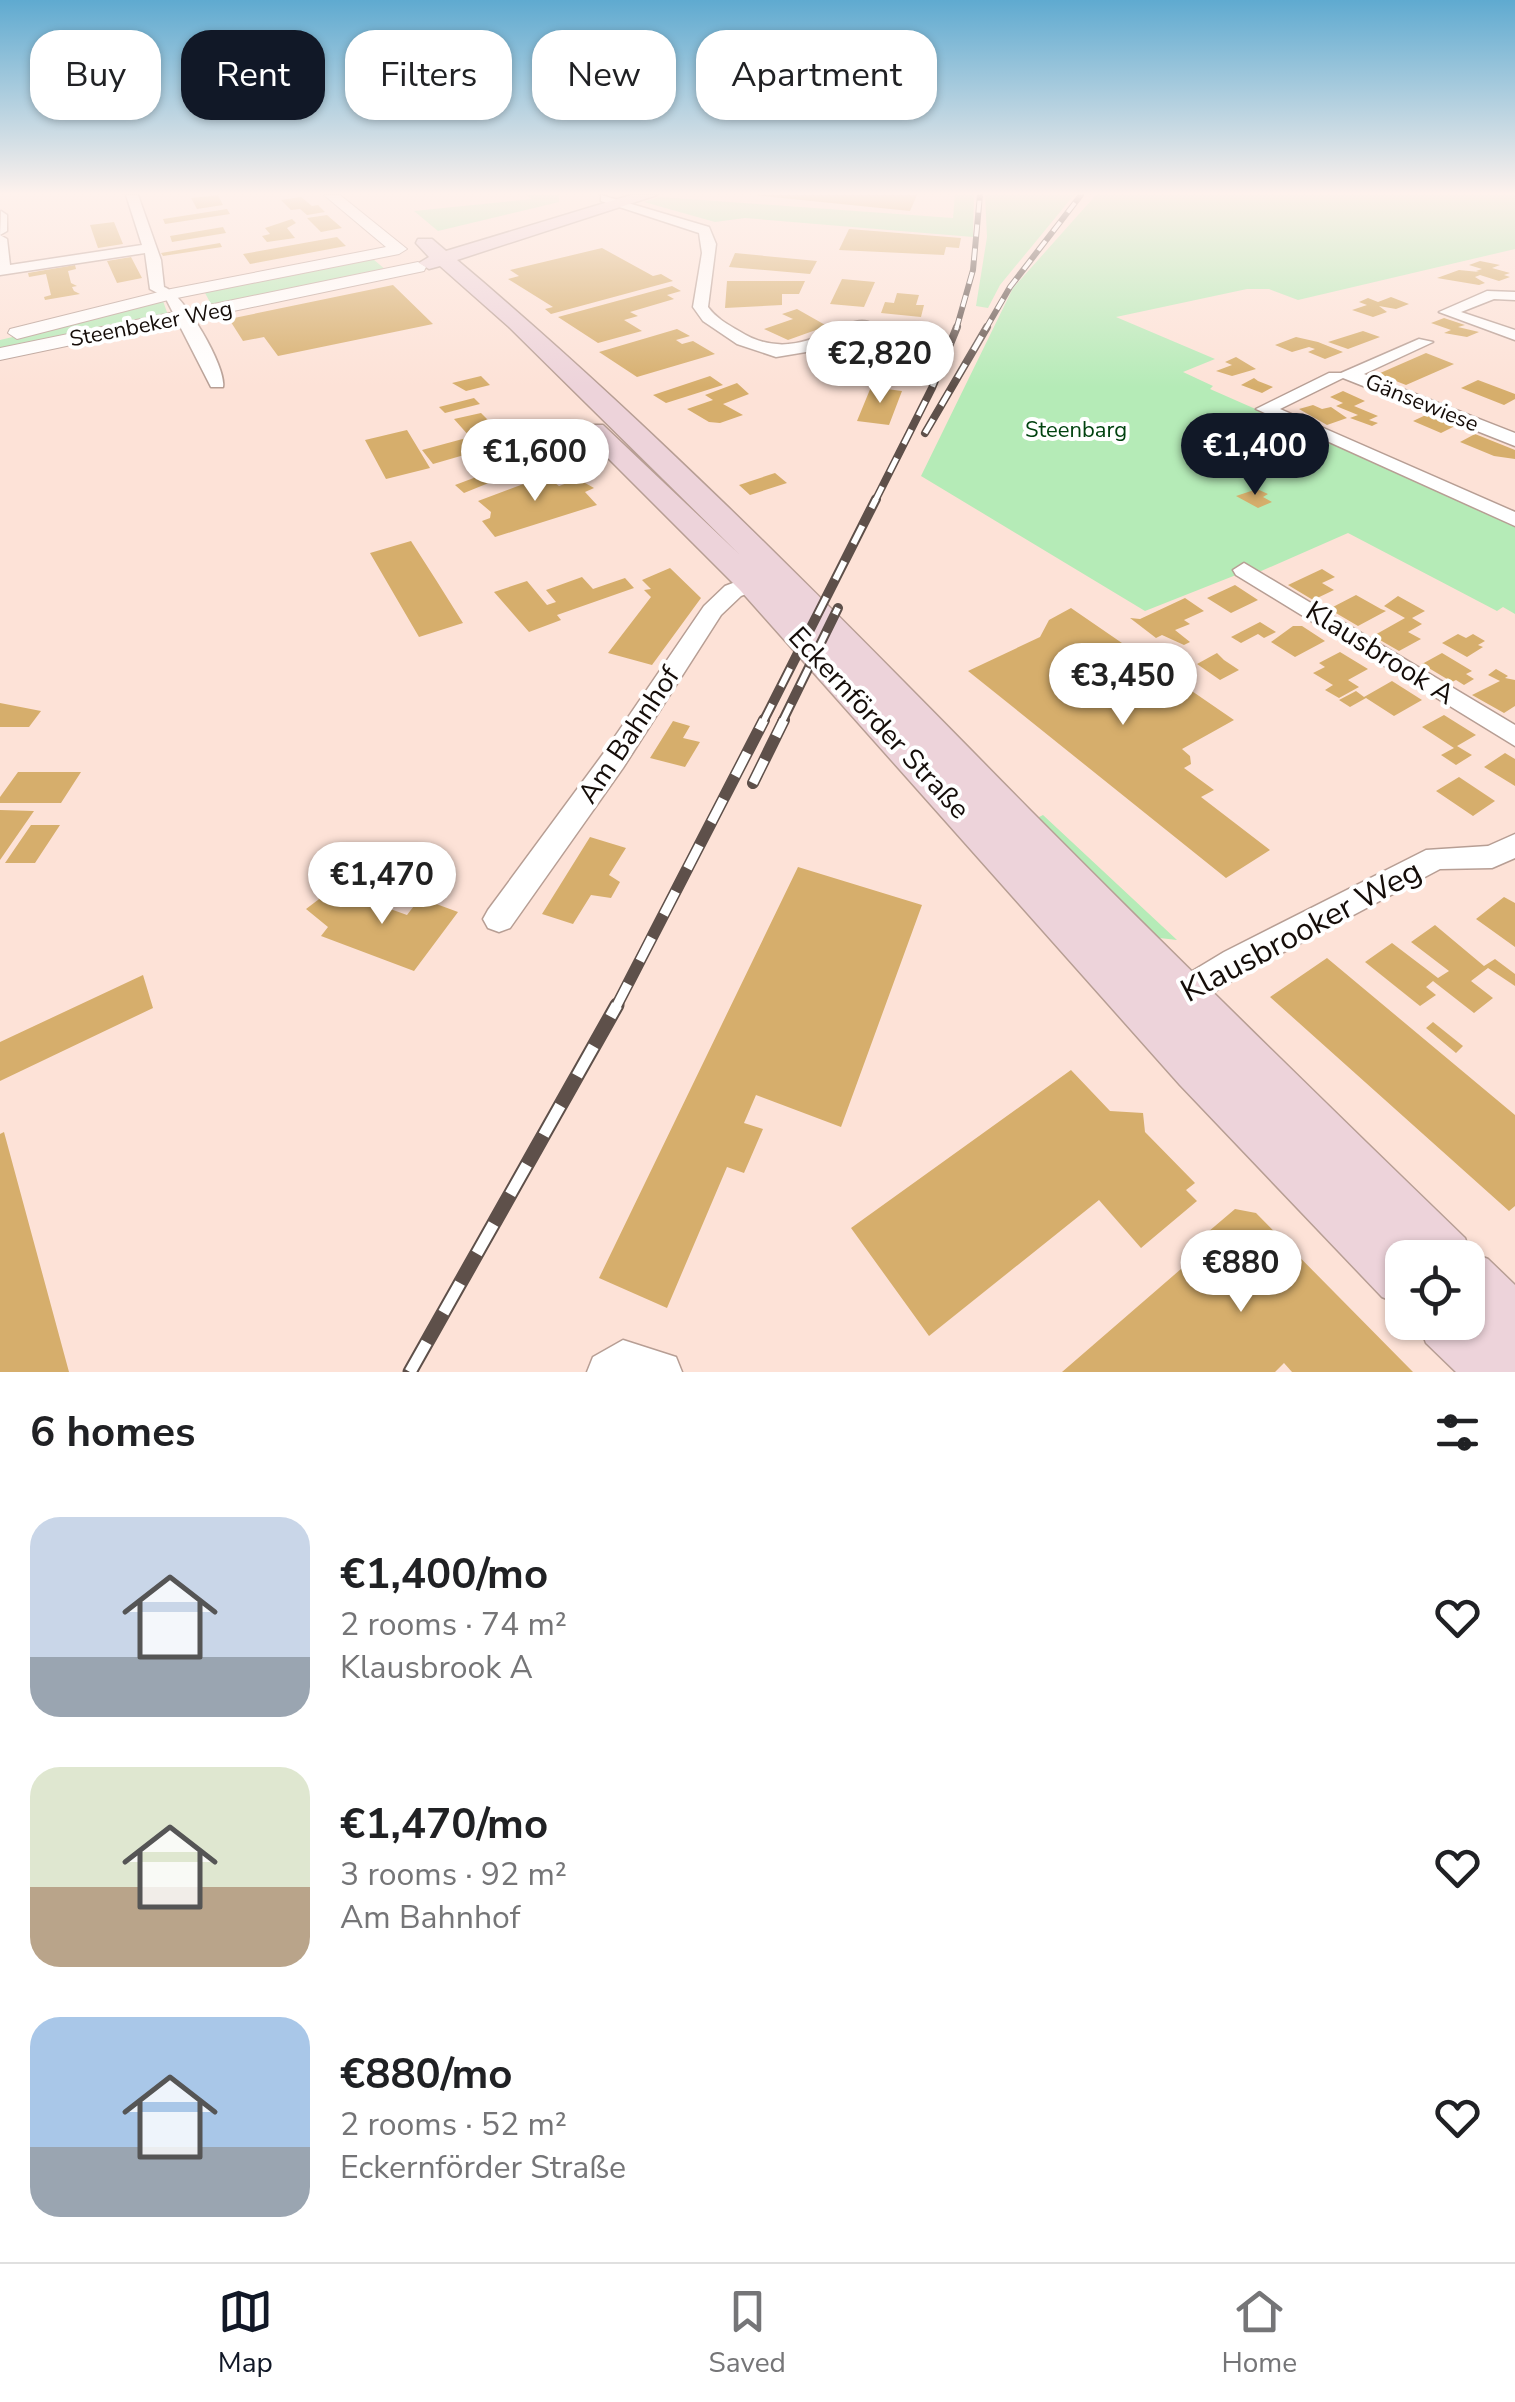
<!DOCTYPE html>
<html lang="en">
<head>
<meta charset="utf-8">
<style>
  :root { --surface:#fff; --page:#f6f6f6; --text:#202124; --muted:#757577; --line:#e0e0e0; --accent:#111827 }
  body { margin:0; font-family:"Nunito Sans",sans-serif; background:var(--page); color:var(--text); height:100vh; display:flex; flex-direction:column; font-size:38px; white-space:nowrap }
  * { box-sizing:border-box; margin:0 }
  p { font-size:32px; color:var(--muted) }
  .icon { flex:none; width:55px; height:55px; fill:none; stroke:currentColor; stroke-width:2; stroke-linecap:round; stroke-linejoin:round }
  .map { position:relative; height:1372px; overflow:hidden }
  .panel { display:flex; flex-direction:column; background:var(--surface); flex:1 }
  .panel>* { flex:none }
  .guide { position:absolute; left:30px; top:30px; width:1000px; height:90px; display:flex; gap:20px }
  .fabs { position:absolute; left:1385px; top:1240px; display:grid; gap:20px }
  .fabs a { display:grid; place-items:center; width:100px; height:100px; border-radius:20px; background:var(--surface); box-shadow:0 2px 8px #0004; font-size:50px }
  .price { position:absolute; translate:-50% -85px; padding:0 22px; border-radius:35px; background:#fff; color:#222; font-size:32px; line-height:65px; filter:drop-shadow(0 2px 5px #0008) }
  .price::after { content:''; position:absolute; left:50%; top:60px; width:30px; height:22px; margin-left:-15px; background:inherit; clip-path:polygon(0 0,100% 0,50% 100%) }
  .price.on { background:var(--accent); color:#fff }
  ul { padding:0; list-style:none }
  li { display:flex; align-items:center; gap:30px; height:250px; padding:0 30px }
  li span { display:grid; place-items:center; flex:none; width:280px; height:200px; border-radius:30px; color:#555 }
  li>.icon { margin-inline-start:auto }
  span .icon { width:120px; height:120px; fill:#fffc; stroke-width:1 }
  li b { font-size:42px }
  h2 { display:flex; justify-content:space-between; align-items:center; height:120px; padding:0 30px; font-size:42px }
  .chip { padding:0 35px; border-radius:30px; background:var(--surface); box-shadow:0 2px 8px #0004; font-size:35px; line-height:90px }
  .chip.on { background:var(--accent); color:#fff }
  .menu { display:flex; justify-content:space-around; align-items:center; height:140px; border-top:2px solid var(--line); background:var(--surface); font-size:28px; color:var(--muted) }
  .menu a { display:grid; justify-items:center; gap:5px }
  .menu .on { color:var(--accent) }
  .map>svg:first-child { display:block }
</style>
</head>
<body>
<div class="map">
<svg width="1515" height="1372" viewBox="0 0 1515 1372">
  <rect width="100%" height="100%" fill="#fde2d7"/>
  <path fill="#b5ebb7" d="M527,195H559V202L438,231L414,211L532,199Z
    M955,195H974L973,237L745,218L715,222L644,202L660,197L953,218Z
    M985,195H1074L1000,285L988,308L976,306L987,237Z
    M1096,195H1515V249L1298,300L1269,289H1247L1116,317L1215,359L1183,372L1213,386L1210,389L1515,523V614L1503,607L1497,611L1348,533L1243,579L1236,575L1145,611L921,476L1013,288Z
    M373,259L386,270L213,308L204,291Z
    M163,301L168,315L0,351V340Z
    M1043,815L1177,940L1151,937L1037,818Z"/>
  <path fill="#d6ae6c" d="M218,195L223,205L197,209L191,198Z
    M753,195H917L910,211Z
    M301,197L312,206L318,205L325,212L307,215L300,209L291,210L281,200Z
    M227,209L230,214L165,224L163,219Z
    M327,215L342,228L321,232L307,218Z
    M292,219L296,223L287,228L295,238L267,242L262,236L270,234L265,228Z
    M114,222L123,244L98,248L90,225Z
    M223,227L226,233L172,242L170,236Z
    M849,229L961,238L959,248L946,247L944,255L839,250Z
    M337,237L346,246L250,264L243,254Z
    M220,243L222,247L163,256L161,253Z
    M602,248L653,276L661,274L673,281L551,314L545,309L553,307L508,279L519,276L510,270Z
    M735,253L817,261L810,274L729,267Z
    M131,257L142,278L117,283L107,261Z
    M1480,261L1500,265L1492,268L1510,273L1504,275L1510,277L1499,281L1480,275L1475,277L1485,283L1479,285L1437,278L1459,270L1479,272L1476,271L1482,269L1469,265Z
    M75,265L76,269L68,271L71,283L77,286L72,287L74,291L80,294L45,300L44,297L51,295L46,274L29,277L28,273Z
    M842,279L875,282L864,307L830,304Z
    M727,281H805L799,294H782V305L725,308Z
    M393,285L433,324L278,356L264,337L243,341L229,319Z
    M672,286L681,291L667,295L674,299L630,312L638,316L624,320L642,331L598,343L558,317Z
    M897,293L919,295L916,305H924L921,317L881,313L885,302L894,303Z
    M1391,297L1409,304L1396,309L1379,306L1387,312L1373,317L1352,310L1367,305L1359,302L1368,298L1378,302Z
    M797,309L827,326L788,340L764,329L793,319L782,314Z
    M1444,318L1465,325L1458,327L1479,332L1467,337L1444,333L1451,330L1431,323Z
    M677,329L690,336L676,340L682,344L693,341L715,354L637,377L599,352Z
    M882,329L912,332L909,340L937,343L933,355L927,354L924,363L910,361L903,358L906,350L875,347Z
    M1363,331L1380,337L1348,349L1328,342Z
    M1296,337L1318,342L1343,352L1325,359L1308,352L1315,349L1309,347L1292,352L1275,345Z
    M1426,353L1454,364L1406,385L1378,374Z
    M1236,357L1256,369L1232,376L1216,371L1232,365L1225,362Z
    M481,376L490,385L466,391L452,383Z
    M710,376L723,385L666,403L653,395Z
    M1254,378L1258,381L1273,387L1262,393L1241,385Z
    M1478,380L1515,394V399L1504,405L1461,388Z
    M737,383L749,394L723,404L743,415L720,423L709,422L687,409L713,400L705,395Z
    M871,387L902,391L889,425L857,421Z
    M1343,391L1365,401L1354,406L1378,416L1369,420L1378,423L1372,426L1350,418L1358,415L1336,406L1343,403L1330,397Z
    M474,398L480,404L445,413L439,407Z
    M1313,405L1322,409L1331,407L1347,418L1327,425L1299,409Z
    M481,413L498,430L525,423L536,434L523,438L540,446L550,457L513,467L502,455L525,450L516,440L433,464L422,450L470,437L454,419Z
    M1428,414L1446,421L1455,426L1441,433L1413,421Z
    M407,430L430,468L386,479L365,440Z
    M1475,434L1515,450V459L1494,456L1460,442Z
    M487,473L496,480L464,493L455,485Z
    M775,473L787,483L750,495L739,485Z
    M545,476L559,486L578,479L594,488L585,492L597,505L495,537L482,521L490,518L491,512L478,501Z
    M1257,489L1268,494L1263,497L1272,502L1258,508L1236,496Z
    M411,541L436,580L463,623L419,637L370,553Z
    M670,568L701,598L652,665L608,653L651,597L644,590L651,589L642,580Z
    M1322,569L1335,577L1322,583L1334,590L1313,600L1288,585Z
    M582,577L593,589L625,578L634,588L557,615L561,620L529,632L494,592L527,581L547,605L556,602L546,590Z
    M1235,585L1258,600L1231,613L1207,598Z
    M1356,595L1381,609L1386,611L1358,626L1329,609Z
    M1398,596L1425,611L1412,618L1422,624L1408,632L1421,639L1399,651L1373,636L1405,618L1384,606Z
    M1185,598L1204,611L1184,620L1190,624L1175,630L1190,642L1184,645L1162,635L1156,638L1130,618L1140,619Z
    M1071,608L1234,720L1182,749L1190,756L1191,764L1184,768L1214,790L1201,797L1270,850L1226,878L968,671L1040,637L1049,620Z
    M1260,622L1276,632L1264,638L1258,634L1241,643L1231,637Z
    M1293,626H1302L1325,641L1295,657L1271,642Z
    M1458,634L1466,638L1473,634L1485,641L1478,645L1483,647L1467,657L1442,643Z
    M1340,652L1368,669L1348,680L1359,687L1339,698L1325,690L1333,685L1313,673L1325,667L1319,663Z
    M1217,653L1224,660L1239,670L1220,680L1197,664Z
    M1442,653L1472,671L1466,674L1474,679L1464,685L1456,680L1452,682L1422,664Z
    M1496,669L1508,676L1505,678L1515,680V706L1504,713L1472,695L1500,681L1488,675Z
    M1392,681L1422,700L1394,716L1366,698L1350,707L1339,700L1356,691L1364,697Z
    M0,703L41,711L29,727H0Z
    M1444,715L1476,735L1457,746L1472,755L1456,765L1441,755L1454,748L1422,727Z
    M673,721L690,726L683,738L700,742L685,767L650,758Z
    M1505,753L1515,759V786L1484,767Z
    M18,772H81L61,803H0V797Z
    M1459,777L1495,801L1473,816L1436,791Z
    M0,810L34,811L0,860Z
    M31,825H60L35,863H5Z
    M590,837L626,848L609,875L620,882L611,898L591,895L573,924L542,914Z
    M798,867L922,905L841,1127L756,1095L744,1123L763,1129L744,1173L727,1167L667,1308L599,1278Z
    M339,884L354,896L407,915L420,898L458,912L414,971L321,936L328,927L306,909Z
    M1504,897L1515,903V947L1476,919Z
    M1435,925L1484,966L1495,959L1515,974V986L1488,968L1471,981L1493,998L1474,1013L1433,981L1426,987L1436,995L1420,1006L1365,962L1392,943L1438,978L1449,971L1411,942Z
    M1327,958L1515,1115V1206L1509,1211L1270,997Z
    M143,975L153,1008L0,1081V1042Z
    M1433,1022L1463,1046L1456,1053L1426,1028Z
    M1071,1070L1110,1111L1143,1113L1145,1132L1195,1183L1186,1190L1197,1201L1141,1248L1099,1200L929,1336L851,1228Z
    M4,1132L69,1372H0V1134Z
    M1235,1209L1256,1213L1413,1372H1292L1284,1363L1275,1372H1062L1196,1256L1195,1243Z"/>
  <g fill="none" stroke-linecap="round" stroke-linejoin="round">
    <defs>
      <path id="minor" d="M126,195H138L161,260L164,287C183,293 227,367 223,387H211L165,297L150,289L145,253L0,275V235L7,239L10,265L142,245Z
        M601,195L709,227L716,244L708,307C716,318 727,324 739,331C801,371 848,307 872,324L812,351L776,357L737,344L703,321L693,307L702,253L699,233L601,201Z
        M1,211L7,215V231L0,235Z
        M1487,291L1515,292V300L1494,299L1461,312L1515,330V340L1439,312Z
        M1419,339L1433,342L1364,374L1515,433V446L1343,378L1280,409L1515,512V526L1256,409L1329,373H1341Z
        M1244,563L1515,725V746L1236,575L1233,570Z
        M767,570L775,572L778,577L775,582L741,596L721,615L623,768L510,928L499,932L488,928L483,919L488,910L603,754L704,606L725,586Z
        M1515,834V858L1492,868L1440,869L1246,972L1185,1010L1173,1014L1161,1010L1156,1000L1161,990L1224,952L1426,850L1488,846Z
        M623,1340L676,1357L682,1372H587L593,1357Z"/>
      <path id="tertiary" d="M324,195H340L407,249L399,254L172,299L17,339L8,333L10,329L171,289L386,247Z
        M418,262L426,267L424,271L0,360V348Z"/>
      <path id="secondary" d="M631,195H657L457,260C659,430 844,621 1029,809C1173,954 1318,1096 1465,1238L1470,1252L1488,1259L1515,1285V1372H1456L1426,1343L1418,1322H1468V1258H1402V1305L1382,1297L1180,1085L740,590L585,435L581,430L585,425H603L740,555L509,327L440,266L429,269L419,263L429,257L416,243L418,239H432L446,251Z"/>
    </defs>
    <use href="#minor" stroke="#b79e94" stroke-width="3"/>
    <use href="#tertiary" stroke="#b79e94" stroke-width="2"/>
    <use href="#secondary" stroke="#b79e94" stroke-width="3"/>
    <use href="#minor" fill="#fff" fill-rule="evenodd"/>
    <use href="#tertiary" fill="#fff" fill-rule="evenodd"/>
    <use href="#secondary" fill="#edd3da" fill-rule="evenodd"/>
    <defs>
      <path id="rail-far4" d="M956,330L973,270L980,195
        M985,330L1010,287L1081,195"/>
      <path id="rail-far3" d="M925,433L987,327
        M875,501L932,388L957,327"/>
      <path id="rail-far2" d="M763,722L876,499
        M782,722L838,608"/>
      <path id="rail-far1" d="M753,783L784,720
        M616,1007L764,720"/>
      <path id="rail" d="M410,1372L617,1005"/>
    </defs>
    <use href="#rail-far4" stroke="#5e504a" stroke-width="6"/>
    <use href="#rail-far3" stroke="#5e504a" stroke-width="8"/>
    <use href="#rail-far2" stroke="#5e504a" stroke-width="10"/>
    <use href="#rail-far1" stroke="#5e504a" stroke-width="12"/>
    <use href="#rail" stroke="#5e504a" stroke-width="15"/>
    <use href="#rail-far4" stroke="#fff" stroke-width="4" stroke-dasharray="12" stroke-linecap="butt"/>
    <use href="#rail-far3" stroke="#fff" stroke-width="5" stroke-dasharray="16" stroke-linecap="butt"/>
    <use href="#rail-far2" stroke="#fff" stroke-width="6" stroke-dasharray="20" stroke-linecap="butt"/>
    <use href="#rail-far1" stroke="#fff" stroke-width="9" stroke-dasharray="26" stroke-linecap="butt"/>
    <use href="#rail" stroke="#fff" stroke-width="11" stroke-dasharray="34" stroke-linecap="butt"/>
  </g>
  <linearGradient id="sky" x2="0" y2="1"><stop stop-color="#5faad0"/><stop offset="0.5" stop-color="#fef2ed"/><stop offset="1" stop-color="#fef2ed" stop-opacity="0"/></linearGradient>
  <rect width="1515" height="387" fill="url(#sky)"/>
  <g text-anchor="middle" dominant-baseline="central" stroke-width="8" stroke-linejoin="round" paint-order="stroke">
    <g font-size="22" fill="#150d09" stroke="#fff">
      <text transform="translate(151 324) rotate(-11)">Steenbeker Weg</text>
      <text transform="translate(1422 403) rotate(22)">Gänsewiese</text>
    </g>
    <g font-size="22" fill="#01420f" stroke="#fff">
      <text x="1076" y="430">Steenbarg</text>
    </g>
    <g font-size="28" fill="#150d09" stroke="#fff">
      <text transform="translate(1380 653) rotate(32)">Klausbrook A</text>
      <text transform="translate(879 723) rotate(47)">Eckernförder Straße</text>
      <text transform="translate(629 735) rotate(-56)">Am Bahnhof</text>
    </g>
    <g font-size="32" fill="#150d09" stroke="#fff">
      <text transform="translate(1301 931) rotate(-28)">Klausbrooker Weg</text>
    </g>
  </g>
</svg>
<div class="fabs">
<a><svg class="icon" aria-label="locate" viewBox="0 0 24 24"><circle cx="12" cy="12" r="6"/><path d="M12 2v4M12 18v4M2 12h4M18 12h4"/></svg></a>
</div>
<b class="price" style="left:880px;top:406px">€2,820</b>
<b class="price on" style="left:1255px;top:498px">€1,400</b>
<b class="price" style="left:535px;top:504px">€1,600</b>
<b class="price" style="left:1123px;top:728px">€3,450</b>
<b class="price" style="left:382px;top:927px">€1,470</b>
<b class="price" style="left:1241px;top:1315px">€880</b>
<div class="guide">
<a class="chip">Buy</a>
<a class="chip on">Rent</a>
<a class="chip">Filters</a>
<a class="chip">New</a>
<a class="chip">Apartment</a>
</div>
</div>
<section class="panel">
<h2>6 homes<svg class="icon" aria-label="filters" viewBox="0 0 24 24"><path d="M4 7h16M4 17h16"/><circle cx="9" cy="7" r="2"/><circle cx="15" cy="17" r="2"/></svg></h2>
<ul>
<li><span style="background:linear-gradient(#c9d6e8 70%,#9aa5b1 0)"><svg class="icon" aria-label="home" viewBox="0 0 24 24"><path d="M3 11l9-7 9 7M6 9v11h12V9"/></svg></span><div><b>€1,400/mo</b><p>2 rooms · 74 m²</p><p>Klausbrook A</p></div><svg class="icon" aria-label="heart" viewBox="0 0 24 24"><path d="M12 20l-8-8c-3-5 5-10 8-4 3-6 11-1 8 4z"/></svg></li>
<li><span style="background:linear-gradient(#dfe7d0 60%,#b9a48a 0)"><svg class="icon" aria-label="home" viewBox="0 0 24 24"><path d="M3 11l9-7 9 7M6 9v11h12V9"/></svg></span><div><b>€1,470/mo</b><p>3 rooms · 92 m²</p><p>Am Bahnhof</p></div><svg class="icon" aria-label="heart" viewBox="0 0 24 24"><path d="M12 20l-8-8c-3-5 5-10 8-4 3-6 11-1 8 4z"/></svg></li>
<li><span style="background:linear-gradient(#a9c7e8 65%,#9aa5b1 0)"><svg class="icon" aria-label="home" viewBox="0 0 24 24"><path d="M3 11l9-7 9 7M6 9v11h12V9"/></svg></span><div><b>€880/mo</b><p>2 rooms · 52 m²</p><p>Eckernförder Straße</p></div><svg class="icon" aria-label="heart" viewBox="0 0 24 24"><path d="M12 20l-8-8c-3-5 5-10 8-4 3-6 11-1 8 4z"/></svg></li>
</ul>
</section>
<nav class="menu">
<a class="on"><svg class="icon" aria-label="map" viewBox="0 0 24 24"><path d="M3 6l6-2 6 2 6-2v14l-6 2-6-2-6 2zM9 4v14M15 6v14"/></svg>Map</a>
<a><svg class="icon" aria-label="saved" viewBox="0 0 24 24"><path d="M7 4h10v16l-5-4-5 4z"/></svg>Saved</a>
<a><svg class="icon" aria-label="home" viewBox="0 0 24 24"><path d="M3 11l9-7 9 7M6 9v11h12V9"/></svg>Home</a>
</nav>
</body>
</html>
